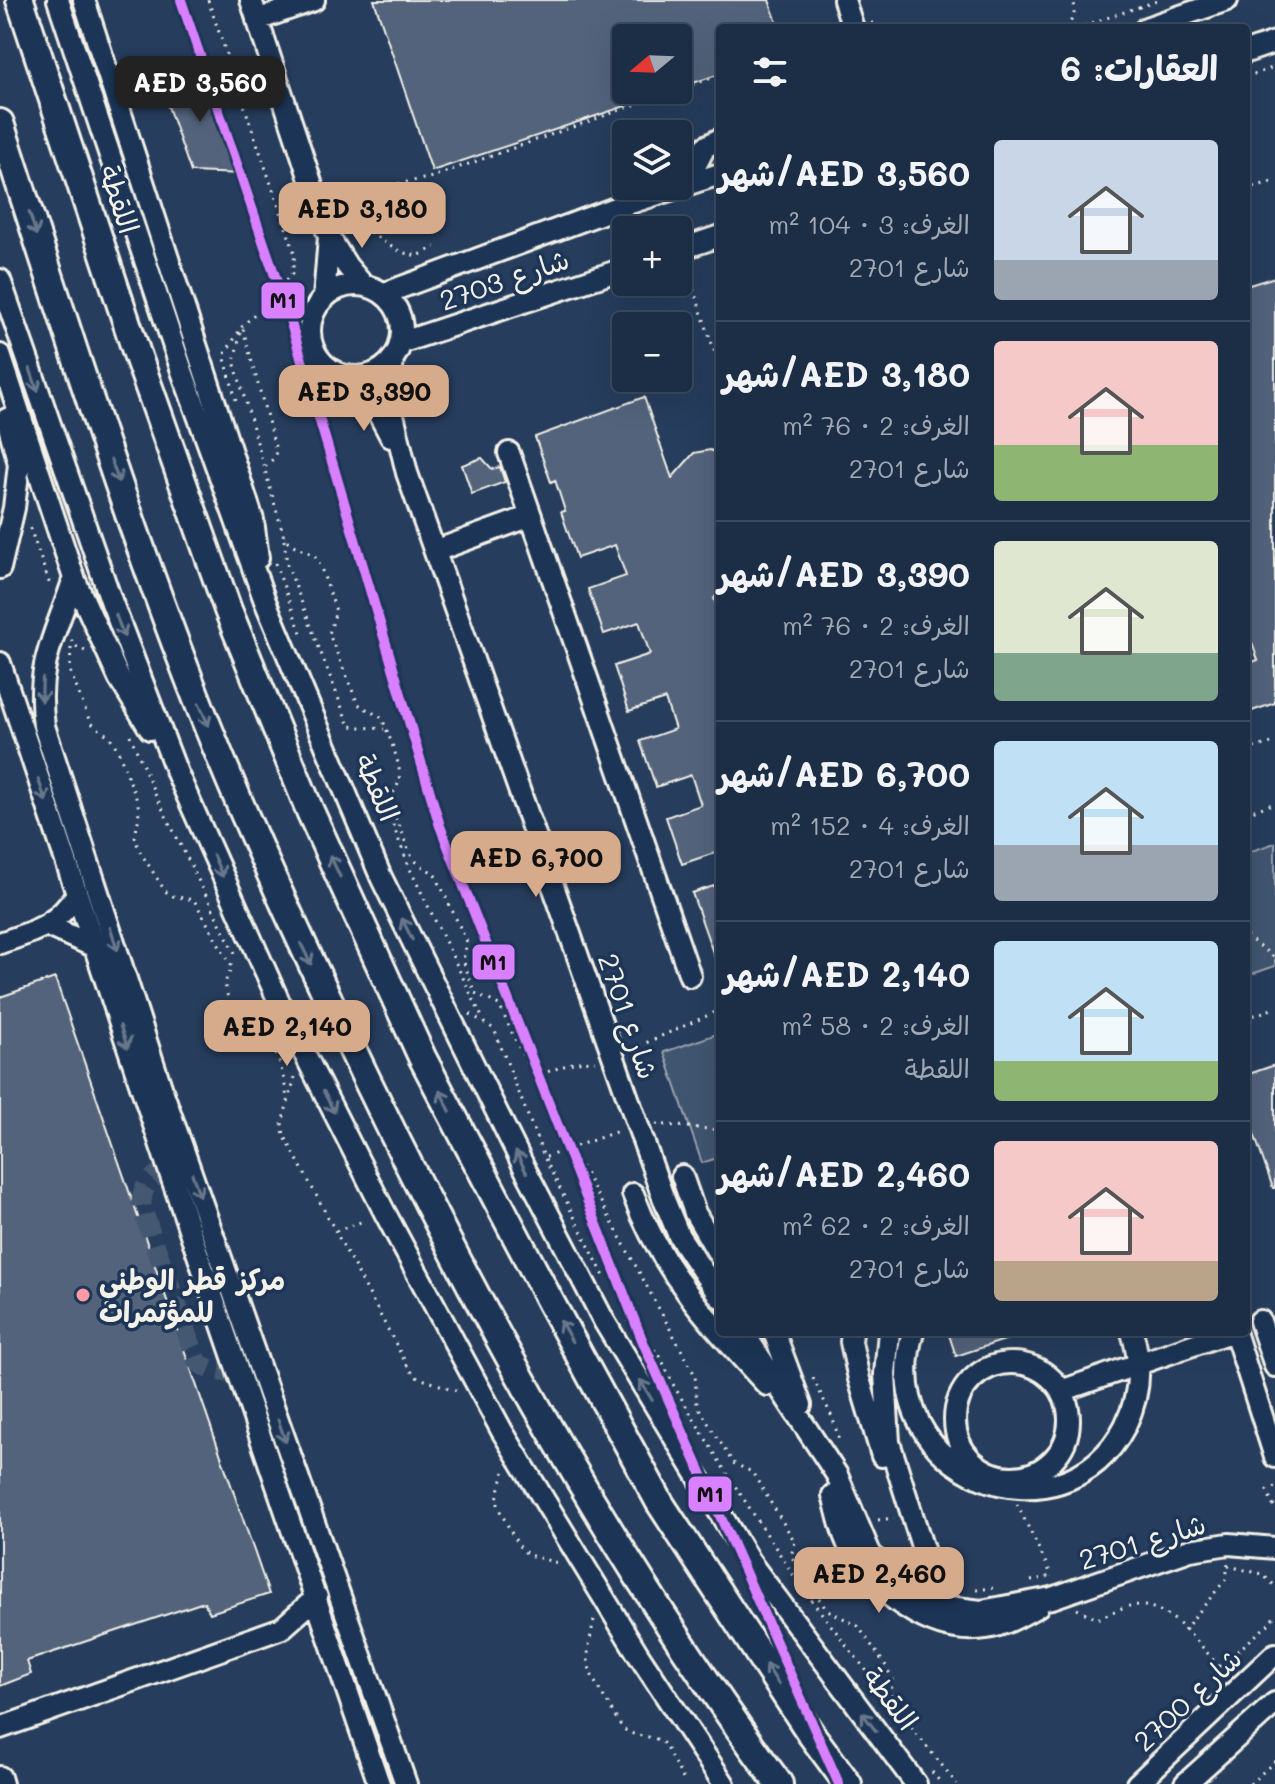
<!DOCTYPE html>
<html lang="ar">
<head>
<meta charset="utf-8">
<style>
  :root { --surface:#1c2e46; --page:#25364d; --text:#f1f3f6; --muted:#a0a8b3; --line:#3a4a5f; --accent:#d6ab8b }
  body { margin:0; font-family:Mali,"Playpen Sans Arabic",sans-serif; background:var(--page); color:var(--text); direction:rtl; height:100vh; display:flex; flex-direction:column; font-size:30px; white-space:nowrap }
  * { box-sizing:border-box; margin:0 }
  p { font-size:26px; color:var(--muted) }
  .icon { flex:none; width:44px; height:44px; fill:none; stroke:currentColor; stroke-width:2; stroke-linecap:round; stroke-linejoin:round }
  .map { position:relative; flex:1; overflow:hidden; direction:ltr }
  .panel { position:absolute; left:716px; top:24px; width:534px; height:1312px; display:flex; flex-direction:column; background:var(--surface); border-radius:8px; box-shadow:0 8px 32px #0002,0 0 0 2px var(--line); direction:rtl }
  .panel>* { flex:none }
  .needle { width:52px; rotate:251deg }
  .fabs { position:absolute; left:612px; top:24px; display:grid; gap:16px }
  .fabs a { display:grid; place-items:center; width:80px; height:80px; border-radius:8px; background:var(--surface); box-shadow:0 8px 32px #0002,0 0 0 2px var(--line); font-size:40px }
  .price { position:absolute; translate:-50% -68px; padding:0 18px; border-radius:16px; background:var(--accent); color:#111; font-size:26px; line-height:52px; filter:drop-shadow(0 2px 4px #0008) }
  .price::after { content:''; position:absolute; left:50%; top:48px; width:24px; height:18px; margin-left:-12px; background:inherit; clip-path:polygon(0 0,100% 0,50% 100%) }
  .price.on { background:#222; color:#fff }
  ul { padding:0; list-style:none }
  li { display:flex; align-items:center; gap:24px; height:200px; padding:0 32px }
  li+li { border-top:2px solid var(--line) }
  li span { display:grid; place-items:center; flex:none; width:224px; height:160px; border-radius:8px; color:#555 }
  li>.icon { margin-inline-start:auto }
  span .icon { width:96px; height:96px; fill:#fffc; stroke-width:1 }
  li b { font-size:34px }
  h2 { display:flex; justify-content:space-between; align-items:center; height:96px; padding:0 32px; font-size:34px }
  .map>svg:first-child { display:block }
</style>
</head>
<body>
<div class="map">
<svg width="1275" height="1784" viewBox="0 0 1275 1784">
  <rect width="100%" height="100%" fill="#263d5d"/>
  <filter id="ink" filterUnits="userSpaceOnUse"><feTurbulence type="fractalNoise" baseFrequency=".0125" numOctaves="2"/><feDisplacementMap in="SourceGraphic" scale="16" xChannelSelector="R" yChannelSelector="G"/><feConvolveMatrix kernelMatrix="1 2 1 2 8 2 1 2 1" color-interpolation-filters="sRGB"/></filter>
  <g filter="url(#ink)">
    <path fill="#40546f" stroke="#9aa2ac" stroke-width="2" d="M1275,843V966L1246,976V853Z
      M720,1033V1157L702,1163L664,1052Z"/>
    <path fill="#52647b" stroke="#f4f1e8" stroke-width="2" d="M374,0H769L779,28H720V74L678,88V38H626V90H664V93L432,171Z
      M157,75L211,78L243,174L191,172Z
      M1275,277V703L1246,713V664L1258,660L1246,626V286Z
      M644,397L672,478L694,453L710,450L720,454V593L714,598L720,618V851L682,864L666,817L701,805L691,775L656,787L640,741L675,729L665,699L629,711L614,666L650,654L639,622L604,634L588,589L626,576L615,545L577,558L561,512L565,511L555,480L551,482L535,437Z
      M482,458L492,469L500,467L505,482L472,494L462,465Z
      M720,884V967H718L692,893Z
      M55,978L269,1594L210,1613L204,1602L27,1661L31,1674L0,1686V997Z
      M1275,1065V1188H1273L1246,1111V1075Z
      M948,1332H1020V1335L956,1356Z"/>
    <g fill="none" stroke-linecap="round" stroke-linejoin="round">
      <path stroke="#455872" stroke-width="20" stroke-dasharray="20 10" stroke-linecap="butt" d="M168,1167C151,1179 139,1187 142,1209L197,1361C210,1373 222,1372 240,1372"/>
      <defs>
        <path id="minor" d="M58,0L182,371L265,601L381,877L523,1165L604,1321L749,1561L916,1784
          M84,0L253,520L258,558
          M251,0L329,237L347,266L363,285
          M844,0L853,28
          M257,20L314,0
          M1146,28L1227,0
          M1246,52L1275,42
          M685,186L705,147L720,139
          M678,250L720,236
          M0,280L112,603L177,773L285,1015L385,1213L502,1431L638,1654L724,1784
          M310 331a46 46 0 1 1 92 0a46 46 0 1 1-92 0Z
          M383,294L618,207L720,174
          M324,298L329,237
          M400,343L626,268
          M0,355L74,578L119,678L150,729
          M393,358L389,398L407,473L663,1197L679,1236L720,1297
          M347,376L375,407L391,437
          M509,453L531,516
          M435,551L531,516L690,976
          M0,568L14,508L19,464L7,419
          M74,578C56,635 35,663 44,726L162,1090L406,1784
          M0,663L168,1167L379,1784
          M48,926L93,946
          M0,943C35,931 55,927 77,894
          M682,1176L695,1213L720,1256
          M633,1194C662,1272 711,1325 767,1385
          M1260,1321L1275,1366
          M743,1332L837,1475L870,1553L892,1579L941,1606L981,1611L1052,1598L1190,1550L1229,1544L1275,1548
          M774,1332L801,1405
          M852,1332L851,1342L859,1379L882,1456
          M889,1332L885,1374L889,1442L941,1606
          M913,1332C872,1475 1062,1547 1125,1426C1140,1396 1142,1364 1132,1332
          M1235,1332L1275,1457
          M955 1420a57 57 0 1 1 114 0a57 57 0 1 1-114 0Z
          M1061,1391L1230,1332
          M833,1495C838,1512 841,1533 850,1548C877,1594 931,1637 987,1628C1005,1625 1022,1615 1038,1606
          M0,1728L282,1628L317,1597
          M0,1777L2,1784
          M1137,1784L1275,1654
          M1185,1784L1275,1703"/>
        <path id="major" d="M20,0L136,351L228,610L310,811L422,1057L551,1303L660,1503L811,1734L848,1784
          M0,123C61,311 120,500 191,684C243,819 305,951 368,1082C486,1326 618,1565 779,1784"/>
      </defs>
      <use href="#minor" stroke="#f4f1e8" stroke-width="26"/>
      <use href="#major" stroke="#f4f1e8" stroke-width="32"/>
      <path stroke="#f4f1e8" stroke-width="3" stroke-dasharray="2 6" stroke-linecap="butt" d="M208,0L295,254L292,274L242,327L234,361L284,537C293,549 307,548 318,559L336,611L329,634L358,704L382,718C387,732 403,767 399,781C396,792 387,797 387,810C404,822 402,841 412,857C419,867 430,868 437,878L467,942L463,960L475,993L499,1005L533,1077L695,1375L697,1405L733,1463L752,1472L795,1542L791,1556L826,1609L858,1626L886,1666L892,1679L891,1702L957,1784
        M1139,7L1160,0
        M871,23L878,24L881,28
        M1066,28C1073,19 1077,11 1073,0
        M1077,28L1139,7L1141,12
        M1246,77L1275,67
        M678,90L720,75
        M1246,189L1275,181
        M335,195L429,178L677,90
        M337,198C349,216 395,258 418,255C424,254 430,249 435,247
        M686,266L720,368
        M243,329L276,450L275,457L264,468
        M236,400L224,355L240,330
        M30,528L50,585
        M284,540L287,564L349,726L384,729
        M275,563L303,638
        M71,640L77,647L87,652
        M71,648L70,671L90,722L110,737L118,750L138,803L139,816L135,837L139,850L165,891L173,896L194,900L232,967C230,972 225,980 225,985C225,995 237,1017 244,1024C251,1030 259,1028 265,1036C279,1053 285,1079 287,1100
        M130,735L155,794L236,955
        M1246,750L1275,742
        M387,810L410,869L482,1017
        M1246,813L1275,803
        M1246,936L1275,958
        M470,1014L494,1029L544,1157L606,1280
        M1246,1018L1275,1008
        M632,1049L720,1010
        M295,1077L282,1123L284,1135L408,1367L416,1377L458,1391
        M533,1077L575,1062L595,1061
        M656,1124L720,1130
        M546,1157L621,1130
        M336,1231L366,1220
        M627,1320L660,1356L674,1386L724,1469L802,1588L890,1701
        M813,1378L833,1419L840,1444
        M504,1472L497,1499L499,1509L518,1545L528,1555L558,1563
        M1275,1487L1267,1490L1275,1510
        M1017,1504L1052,1576
        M878,1520L894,1518
        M1228,1566L1262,1574L1275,1586
        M1031,1581L1051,1576
        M976,1590L993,1588
        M1077,1609L1097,1619C1112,1613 1128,1602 1145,1606C1178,1612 1204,1650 1225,1674
        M594,1620C585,1662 584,1666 607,1702C612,1710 617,1722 624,1729C635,1739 653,1733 664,1744L686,1784
        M1184,1630L1226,1579L1228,1563
        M1219,1667L1271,1622L1275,1614
        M932,1772L942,1784
        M1250,1784L1275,1761"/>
      <use href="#minor" stroke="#1d3557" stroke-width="20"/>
      <use href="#major" stroke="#1d3557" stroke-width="26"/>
      <defs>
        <path id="metro-1" d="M181,0L290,320L440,826L643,1342L839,1784"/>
      </defs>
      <use href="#metro-1" stroke="#1d3557" stroke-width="16"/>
      <use href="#metro-1" stroke="#d880ff" stroke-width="10"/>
    </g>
    <defs><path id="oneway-shaft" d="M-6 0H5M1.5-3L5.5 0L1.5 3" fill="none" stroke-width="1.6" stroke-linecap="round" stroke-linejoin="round" transform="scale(2)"/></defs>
    <g stroke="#68778a">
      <use href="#oneway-shaft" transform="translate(33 224) rotate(72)"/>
      <use href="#oneway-shaft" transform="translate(34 380) rotate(71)"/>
      <use href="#oneway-shaft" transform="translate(115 471) rotate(70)"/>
      <use href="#oneway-shaft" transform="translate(120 626) rotate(69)"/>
      <use href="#oneway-shaft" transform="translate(42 690) rotate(92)"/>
      <use href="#oneway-shaft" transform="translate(204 715) rotate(67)"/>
      <use href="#oneway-shaft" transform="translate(42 790) rotate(71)"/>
      <use href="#oneway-shaft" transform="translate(218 866) rotate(66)"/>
      <use href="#oneway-shaft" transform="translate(335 866) rotate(-115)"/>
      <use href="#oneway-shaft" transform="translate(407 929) rotate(-116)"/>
      <use href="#oneway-shaft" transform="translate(114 939) rotate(72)"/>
      <use href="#oneway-shaft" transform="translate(306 954) rotate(64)"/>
      <use href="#oneway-shaft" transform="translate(124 1037) rotate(71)"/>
      <use href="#oneway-shaft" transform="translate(445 1101) rotate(-117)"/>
      <use href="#oneway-shaft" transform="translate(329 1102) rotate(63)"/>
      <use href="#oneway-shaft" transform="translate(521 1162) rotate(-117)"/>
      <use href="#oneway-shaft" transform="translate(196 1185) rotate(71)"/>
      <use href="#oneway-shaft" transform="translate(566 1331) rotate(-119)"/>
      <use href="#oneway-shaft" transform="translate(646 1390) rotate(-121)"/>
      <use href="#oneway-shaft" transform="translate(282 1431) rotate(71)"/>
      <use href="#oneway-shaft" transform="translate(772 1674) rotate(-123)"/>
      <use href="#oneway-shaft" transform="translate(869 1722) rotate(-127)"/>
    </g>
  </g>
  <circle fill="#ff9aa2" stroke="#1d3557" stroke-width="3" cx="83" cy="1295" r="8"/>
  <g text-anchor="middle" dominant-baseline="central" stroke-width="7" stroke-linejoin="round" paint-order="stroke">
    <g font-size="28" fill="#f4f1e8" stroke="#1d3557">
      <text transform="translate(120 199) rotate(72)">اللقطة</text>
      <text transform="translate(504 279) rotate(-19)">شارع 2703</text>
      <text transform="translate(378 787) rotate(67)">اللقطة</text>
      <text transform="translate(629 1016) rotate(71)">شارع 2701</text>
      <text transform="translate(1142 1541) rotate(-17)">شارع 2701</text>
      <text transform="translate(891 1698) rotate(53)">اللقطة</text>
      <text transform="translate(1187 1699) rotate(-43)">شارع 2700</text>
    </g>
    <g font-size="28" font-weight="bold" fill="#f4f1e8" stroke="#1d3557" text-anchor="start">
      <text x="99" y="1279">مركز قطر الوطني<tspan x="99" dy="32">للمؤتمرات</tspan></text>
    </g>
  </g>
  <g stroke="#1d3557" stroke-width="3">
    <rect x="260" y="281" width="46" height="39" rx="8" fill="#d880ff"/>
    <rect x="471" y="943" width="45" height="38" rx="8" fill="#d880ff"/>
    <rect x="687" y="1475" width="46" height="38" rx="8" fill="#d880ff"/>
  </g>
  <g font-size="22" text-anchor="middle" font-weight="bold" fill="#111">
    <text x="283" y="308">M1</text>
    <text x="493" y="970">M1</text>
    <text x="710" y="1502">M1</text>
  </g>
</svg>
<div class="fabs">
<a><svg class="needle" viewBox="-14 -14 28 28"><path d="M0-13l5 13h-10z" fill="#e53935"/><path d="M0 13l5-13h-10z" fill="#a0a8b3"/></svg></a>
<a><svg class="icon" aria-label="layers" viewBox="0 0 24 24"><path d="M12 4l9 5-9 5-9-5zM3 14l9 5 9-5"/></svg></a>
<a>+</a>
<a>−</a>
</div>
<b class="price on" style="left:200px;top:124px">AED 3,560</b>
<b class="price" style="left:362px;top:250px">AED 3,180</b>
<b class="price" style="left:364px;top:433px">AED 3,390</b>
<b class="price" style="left:536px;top:899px">AED 6,700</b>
<b class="price" style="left:287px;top:1068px">AED 2,140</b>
<b class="price" style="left:879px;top:1615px">AED 2,460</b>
<section class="panel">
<h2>العقارات: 6<svg class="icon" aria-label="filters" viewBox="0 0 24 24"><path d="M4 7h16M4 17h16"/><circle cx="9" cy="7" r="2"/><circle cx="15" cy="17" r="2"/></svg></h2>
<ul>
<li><span style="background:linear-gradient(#c9d6e8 75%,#9aa5b1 0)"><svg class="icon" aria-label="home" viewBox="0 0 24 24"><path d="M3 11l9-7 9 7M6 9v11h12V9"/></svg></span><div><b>AED 3,560/شهر</b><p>الغرف: 3 · 104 m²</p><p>شارع 2701</p></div></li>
<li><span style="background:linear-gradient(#f6c9c9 65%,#8fb573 0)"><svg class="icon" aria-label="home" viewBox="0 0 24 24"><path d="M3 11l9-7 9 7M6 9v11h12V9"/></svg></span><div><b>AED 3,180/شهر</b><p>الغرف: 2 · 76 m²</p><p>شارع 2701</p></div></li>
<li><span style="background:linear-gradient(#dfe7d0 70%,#7fa58c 0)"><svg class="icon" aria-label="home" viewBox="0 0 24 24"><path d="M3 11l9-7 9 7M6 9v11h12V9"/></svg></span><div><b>AED 3,390/شهر</b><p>الغرف: 2 · 76 m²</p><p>شارع 2701</p></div></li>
<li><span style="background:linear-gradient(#bfe0f5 65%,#9aa5b1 0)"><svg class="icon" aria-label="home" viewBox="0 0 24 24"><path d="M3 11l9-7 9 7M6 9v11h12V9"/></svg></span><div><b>AED 6,700/شهر</b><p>الغرف: 4 · 152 m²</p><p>شارع 2701</p></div></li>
<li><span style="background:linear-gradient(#bfe0f5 75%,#8fb573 0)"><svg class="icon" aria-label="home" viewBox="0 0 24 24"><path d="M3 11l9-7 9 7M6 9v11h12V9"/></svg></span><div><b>AED 2,140/شهر</b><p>الغرف: 2 · 58 m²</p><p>اللقطة</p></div></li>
<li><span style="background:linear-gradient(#f6c9c9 75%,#b9a48a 0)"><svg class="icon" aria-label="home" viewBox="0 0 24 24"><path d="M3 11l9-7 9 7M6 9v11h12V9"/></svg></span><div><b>AED 2,460/شهر</b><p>الغرف: 2 · 62 m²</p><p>شارع 2701</p></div></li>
</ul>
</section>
</div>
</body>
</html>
